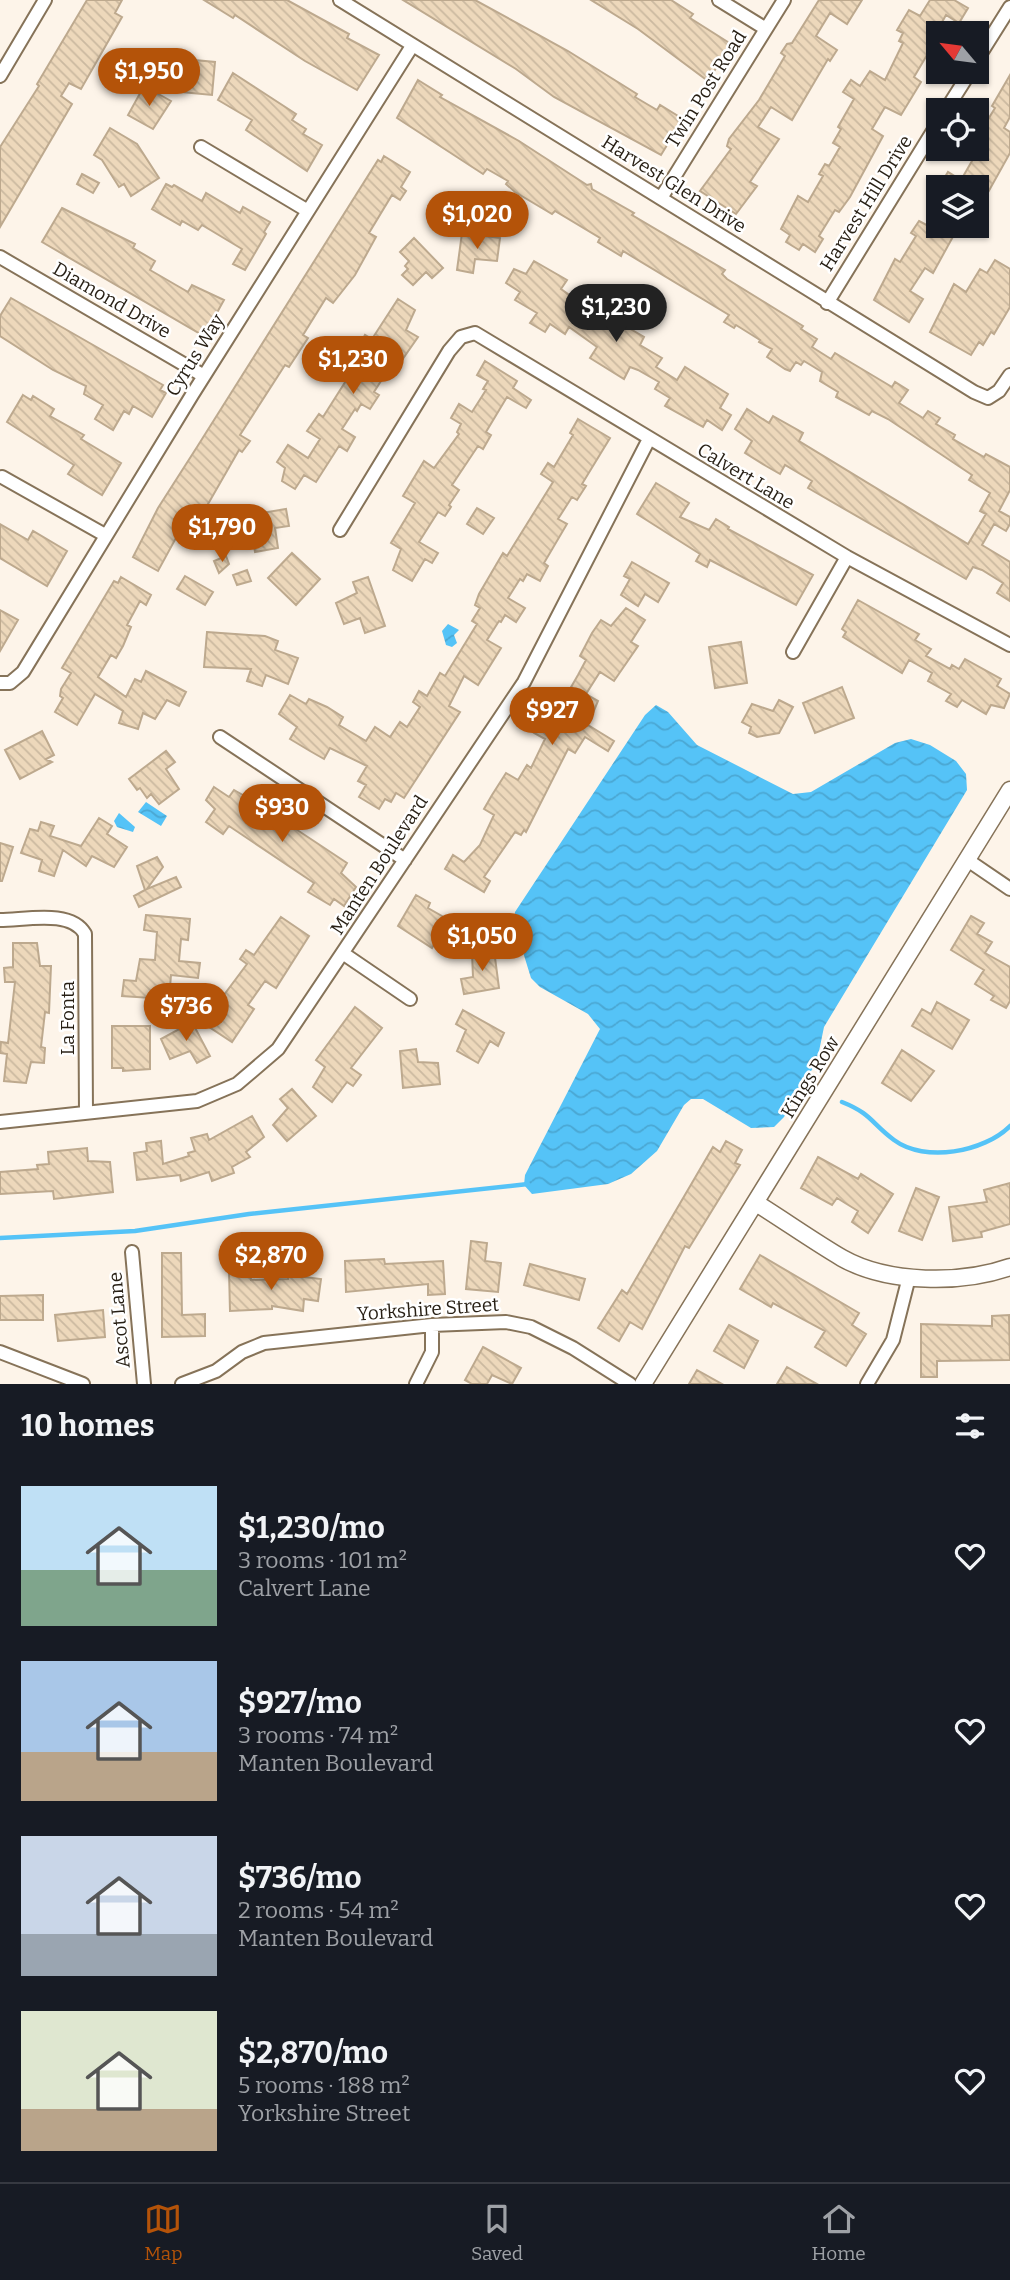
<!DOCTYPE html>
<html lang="en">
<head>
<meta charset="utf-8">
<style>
  :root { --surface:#171b24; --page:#20242c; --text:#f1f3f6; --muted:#9ea1a6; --line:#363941; --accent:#b45309 }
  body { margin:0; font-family:Bitter,serif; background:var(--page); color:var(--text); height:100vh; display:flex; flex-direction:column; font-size:26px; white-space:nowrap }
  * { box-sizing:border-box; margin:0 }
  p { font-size:23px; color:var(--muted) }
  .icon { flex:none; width:38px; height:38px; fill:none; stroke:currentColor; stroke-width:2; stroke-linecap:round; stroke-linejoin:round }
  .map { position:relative; height:1384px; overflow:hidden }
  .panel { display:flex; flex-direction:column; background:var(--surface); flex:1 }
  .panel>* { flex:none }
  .needle { width:46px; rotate:299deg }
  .controls { position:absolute; left:926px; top:21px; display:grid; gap:14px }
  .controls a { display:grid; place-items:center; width:63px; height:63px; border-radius:0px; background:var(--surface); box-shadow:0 2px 5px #0004; font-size:35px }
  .price { position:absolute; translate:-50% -60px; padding:0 16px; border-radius:24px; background:var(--accent); color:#fff; font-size:23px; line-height:46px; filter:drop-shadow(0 2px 4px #0008) }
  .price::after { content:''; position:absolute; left:50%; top:42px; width:21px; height:16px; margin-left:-10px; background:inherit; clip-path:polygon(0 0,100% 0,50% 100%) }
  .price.active { background:#222; color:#fff }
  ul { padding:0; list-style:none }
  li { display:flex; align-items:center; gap:21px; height:175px; padding:0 21px }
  li span { display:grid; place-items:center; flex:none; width:196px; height:140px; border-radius:0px; color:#555 }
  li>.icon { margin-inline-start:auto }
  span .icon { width:84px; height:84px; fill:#fffc; stroke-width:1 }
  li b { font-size:30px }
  h2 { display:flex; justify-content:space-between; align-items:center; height:84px; padding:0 21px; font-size:30px }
  .tabs { display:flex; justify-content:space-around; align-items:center; height:98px; border-top:2px solid var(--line); background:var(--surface); font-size:19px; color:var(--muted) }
  .tabs a { display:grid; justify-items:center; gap:4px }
  .tabs .active { color:var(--accent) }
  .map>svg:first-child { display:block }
</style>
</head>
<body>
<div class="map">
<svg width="1010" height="1384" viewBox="0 0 1010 1384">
  <defs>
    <pattern id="water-waves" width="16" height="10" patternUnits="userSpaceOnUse" patternTransform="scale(1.75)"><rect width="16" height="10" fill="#55c3f7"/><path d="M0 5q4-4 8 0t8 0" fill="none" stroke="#4aa7d3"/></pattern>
    <pattern id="building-back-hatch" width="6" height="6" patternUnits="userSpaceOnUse" patternTransform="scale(1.75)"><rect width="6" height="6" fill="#edd8bb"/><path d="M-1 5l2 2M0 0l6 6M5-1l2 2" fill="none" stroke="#cbb9a0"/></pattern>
  </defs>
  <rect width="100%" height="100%" fill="#fdf4e9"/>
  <path fill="url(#water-waves)" d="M448,624L459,630L454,635L457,643L452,647L446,645L442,631Z
    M656,705L668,712L697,745L793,794L811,792L895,743L911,739L930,745L956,761L966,774L967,790L824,1027L817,1061L784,1117L774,1127L751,1128L703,1099H691L684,1105L657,1151L631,1174L608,1184L532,1194L524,1185L525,1175L600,1029L588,1014L540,987L531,978L514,923L515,912L645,715Z
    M146,802L167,816L161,826L138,812Z
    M119,813L135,827L133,832L117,827L114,821Z"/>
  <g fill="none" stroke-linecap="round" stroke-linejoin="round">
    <path stroke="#55c3f7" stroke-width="4.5" d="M842,1102C872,1114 871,1123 894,1140C925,1163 984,1152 1010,1126
      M0,1238L135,1231L249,1214L528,1184"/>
  </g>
  <path fill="url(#building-back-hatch)" stroke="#bda98e" stroke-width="2" d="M87,0H122L115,13L122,17L81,89L69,83L61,96L72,104L0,227V147L39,86L37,84Z
    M204,0H287L349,34L347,38L379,55L357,90L305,61L235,15L233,18Z
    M403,0H475L568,51L637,94L635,97L657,110L660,105L683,119L661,155L554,97L516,69Z
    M591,0H671L693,14L690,18L731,44L708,81L638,29Z
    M819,0H862L847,24L830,13L816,36L837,50L830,61L828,59L792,120L771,107L758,127L779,139L750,182L757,186L736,214L700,191L731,149L727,146L729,139L759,100L785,56L781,53L787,44L792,43Z
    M930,0H954L968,8L959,23L946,15L932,40L938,43V61L927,55L914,77L921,82L901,115L885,107L872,129L883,136L850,197L839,212L835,210L819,236L823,239L815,252L803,244L799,250L786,242L790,235L781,229L798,196L808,202L823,176L819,174L825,164L829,166L840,147L833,143L841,129L838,127L854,99L843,92L851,80L860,86L870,71L885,80L903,43L899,41L903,33L897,30L909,10L920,16Z
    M173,58L215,62L212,95L171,91Z
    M233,73L296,114L292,120L306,129L303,134L322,145L307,171L246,130L252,120L218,100Z
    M1010,75V117L1004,128L1010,132V153L976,214V187H939L948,172L961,180L976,154V139L995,108L992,106Z
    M418,80L442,95L440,97L519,141L587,185L591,184L592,189L634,213L632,215L725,270L722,274L727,279L803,326L801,329L817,339L812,347L831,359L835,353L892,387L895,382L908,390L899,403L923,418L928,411L940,418L936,424L955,435L953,439L984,457L986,454L1010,467V490L999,511L1010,517V524L1006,531L994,524L982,545L1010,562V601L997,593L1003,583L982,570L973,567L966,579L808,488L812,481L785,465L780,474L766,466L745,453L752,441L735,429L747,409L769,423L773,416L803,433L799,441L968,544L986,514L980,511L990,493L969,480L972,475L888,419L872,411L869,415L836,397L838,392L820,381L822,372L804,361L801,365L796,362L790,371L785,369L767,357L772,349L759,342L760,340L736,325L734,328L724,322L729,315L623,251L621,256L598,242L600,238L555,211L552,214L515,192L506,184L508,181L487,169L483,174L397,118Z
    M144,86L171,101L153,129L128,115Z
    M110,128L137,144L159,178L131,196L124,184L119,187L102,160L94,155Z
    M384,156L410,172L401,187L406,191L400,200L392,195L369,233L376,237L355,275L333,303L326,298L303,335L308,338L289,367L285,365L240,435L250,441L242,452L239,450L196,525L193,523L183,539L177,536L158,571L133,557L158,508L197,447L378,160L381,162Z
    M82,174L99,183L93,193L77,184Z
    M166,184L172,187L174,185L202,201L206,193L240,213L243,207L270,222L264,232L266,234L245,270L233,264L242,249L202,225L198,230L182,221L180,225L152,209Z
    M62,208L135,244L133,248L155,261L150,270L188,292L192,285L224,300L204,336L42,242Z
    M919,221L932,228L936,221L938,226L955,233L933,273L925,268L910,291L923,299L909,322L874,300L895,259L900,262L916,236L911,233Z
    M462,233L500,238L497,261L475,259L473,273L457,270Z
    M414,238L443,268L432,278L426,272L413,285L402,275L408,269L405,266L409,261L400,252Z
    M995,260L1010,269V307L994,334L991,332L983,345L979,342L971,355L930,332L954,284L966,292L980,269L987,273Z
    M534,261L567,280L561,289L612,325L627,301L638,308L627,327L644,337L640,345L662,358L656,367L677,380L685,367L728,394L720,408L731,415L722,430L707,420L703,427L665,406L670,398L655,389L659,382L638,370L630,367L624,379L590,358L597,347L569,327L565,334L550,324L545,332L530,323L537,313L515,300L520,292L506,283L514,269L526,274Z
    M11,298L163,385L160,390L166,393L152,417L133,406L129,414L124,411L113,430L95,419L103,405L84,394L86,386L53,370L0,336V316Z
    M398,299L415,310L406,330L418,337L393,373L388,370L374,392L379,395L370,409L361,404L357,411L355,409L342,429L355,437L347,451L339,446L316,482L304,475L295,489L282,481L285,468L277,462L288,445L308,458L320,439L307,431L319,414L323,417L349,376L354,380L370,355L358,348L365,335L372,339Z
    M485,361L517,381L513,388L531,400L526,408L507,397L486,432L491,435L483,449L478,446L452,485L459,490L449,505L451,507L445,516L438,512L419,542L438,553L432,563L425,559L412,581L393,570L401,549L391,543L415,503L403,496L424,461L434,468L459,434L457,432L461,424L451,418L459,404L472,412L486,390L483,389L488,381L477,375Z
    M23,395L31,400L33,396L54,409L50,416L84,435L81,439L121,463L102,495L68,474L74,465L7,422Z
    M578,419L610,438L582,484L586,486L577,500L572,497L558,519L567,524L544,563L548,566L540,581L527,574L523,581L520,579L508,598L525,608L516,622L505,615L501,622L499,621L487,640L501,648L478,685L464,676L449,706L460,712L404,798L396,793L391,802L385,799L379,809L359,797L366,785L358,781L367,766L330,748L324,759L310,751L290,739L297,727L279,714L290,695L306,704L309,699L327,707L343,717L339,725L366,741L375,727L390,737L400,722L407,727L420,707L413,702L419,691L427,696L440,673L445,676L477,624L472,621L480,608L475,605L479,594L503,553L507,556L553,482L541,474L548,463L554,467L573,435L570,433Z
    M656,483L689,503L680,517L709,530L716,519L729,527L728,529L813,575L796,605L710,560L707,567L696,561L700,554L637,514Z
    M477,508L494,518L483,534L467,524Z
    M286,509L289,526L275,528L278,548L255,552L251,526L245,527L243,516Z
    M0,524L28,540L33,531L67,551L47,586L0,558Z
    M292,553L320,579L296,605L268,578Z
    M226,556L229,564L219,573L214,561Z
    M632,562L669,583L658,602L645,594L638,606L621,595L630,579L624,576Z
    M247,570L251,581L237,585L233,575Z
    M185,576L213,592L205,605L177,589Z
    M121,577L151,595L146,605L140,601L127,625L131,627L123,646L116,658L111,655L98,677L126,697L135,679L141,682L146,671L186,692L179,706L167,700L155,719L143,713L138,729L119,723L123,711L95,694L77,725L55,712L63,698L60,696L61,689L71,673L62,668L114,581L118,583Z
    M368,577L385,626L365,633L360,618L344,624L336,603L357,593L353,582Z
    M858,600L919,634L915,640L931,649L926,656L950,669L952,665L959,669L965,659L1001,679L997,686L1010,694L1004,708L991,705L986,714L962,700L957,707L946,701L951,694L928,681L932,673L909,660L902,673L843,637L846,632L842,629Z
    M626,608L645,620L631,642L638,646L614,681L600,672L586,694L598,701L588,725L614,741L608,751L585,737L575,753L568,749L526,832L524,830L521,835L515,832L484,877L490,881L484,892L445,869L453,855L464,862L480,845L494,815L484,809L492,795L506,773L518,780L527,765L531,768L545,739L534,733L557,697L563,701L578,675L586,660L580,656L592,633L601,620L611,626Z
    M0,610L18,620L0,651Z
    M207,632L265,636L278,641L275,650L298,658L288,684L266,675L262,686L247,681L251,669L204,667Z
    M741,642L747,683L715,688L709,647Z
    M842,687L854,718L815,733L803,703Z
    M779,700L793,707L779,733L757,737L749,733L751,727L742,722L752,704L773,711Z
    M42,731L54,755L46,759L52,762L20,779L5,750Z
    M166,751L175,762L166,769L179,789L159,804L151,794L147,798L140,788L137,790L129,779Z
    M214,787L229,797L234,790L255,802L347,863L341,873L356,887L344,906L334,899L330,905L308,892L314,883L229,826L223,834L206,822L215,809L206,800Z
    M99,818L112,826L107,834L127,847L114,867L92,856L86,866L63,850L54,876L39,871L42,860L21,853L30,829L38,831L41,822L54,826L50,836L81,846Z
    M0,843L13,847L2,881H0Z
    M157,857L163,867L147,889L176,877L181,887L139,907L134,896L145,890L137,866Z
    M416,895L430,903L428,908L449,920L432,948L398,926Z
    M146,915L190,919L188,940L181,939L179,961L200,963L198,978L171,975L169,1000L164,999L165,1015L150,1016L145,1006L152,998L122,996L124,980L136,981L140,959L155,960L157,932L144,930Z
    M971,916L984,923L977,934L992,942L985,953L1010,967V1001L1006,1008L991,1000L994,996L975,984L984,970L951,950Z
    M281,917L309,936L276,988L265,981L248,1005L254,1009L232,1042L203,1023L247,964L240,959L246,950L254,955Z
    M13,943H37L40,966H51L49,1013L45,1012L41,1047L45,1048L44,1063L31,1062L26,1083L4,1081L7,1054L0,1053L1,1042L8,1043L15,982H5L4,968L13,967Z
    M494,950L499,988L464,994L461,979L473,977L472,953Z
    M937,1002L969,1020L952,1049L912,1026L922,1009L931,1014Z
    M355,1007L382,1028L351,1068L361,1075L353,1086L347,1082L332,1102L313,1087L325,1067L316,1060Z
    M463,1010L504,1033L498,1046L490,1041L478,1063L457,1051L466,1030L456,1024Z
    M192,1022L210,1056L197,1063L190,1051L170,1059L161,1039Z
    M112,1026H150V1069L123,1071V1068H112Z
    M416,1049L418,1062L438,1063L440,1084L403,1088L400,1051Z
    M902,1050L934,1071L911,1101L882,1083Z
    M292,1089L316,1116L287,1141L273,1125L288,1108L280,1099Z
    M252,1116L264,1137L246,1152L250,1157L232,1167L234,1173L212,1181L209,1172L181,1181L180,1175L137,1180L134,1153L147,1151L146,1143L161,1141L163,1164L189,1156L188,1153L195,1151L191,1138L207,1134L209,1140Z
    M726,1141L742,1150L735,1163L740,1165L689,1248L685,1246L642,1329L630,1322L619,1341L598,1328L622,1290L627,1294L713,1147L720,1152Z
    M87,1148L88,1161L110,1162L113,1192L54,1199L53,1191L0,1194V1172L38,1169L37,1165L49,1164L48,1152Z
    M818,1157L858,1179L861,1174L893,1194L868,1233L852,1222L858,1211L837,1198L832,1205L801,1188Z
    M1010,1183V1224L981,1232L982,1237L953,1241L949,1207L987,1202L984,1190Z
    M916,1188L939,1197L922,1240L899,1231Z
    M471,1241L487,1243L485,1261L501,1263L498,1292L466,1289Z
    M162,1253H181L182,1315L205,1314V1336L162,1337Z
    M760,1255L859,1313L852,1325L866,1334L846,1366L815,1347L825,1331L773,1303L771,1307L740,1289Z
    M384,1259L385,1264L443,1261L445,1294L428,1295V1284L346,1292L345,1261Z
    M530,1264L585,1279L579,1300L524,1285Z
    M250,1270L251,1280L288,1279V1275L321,1279L318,1301L304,1299L303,1311L272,1306V1309L230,1311L229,1271Z
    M43,1295V1320H0V1296Z
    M103,1310L105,1337L58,1341L55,1315Z
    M1009,1315L1010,1360L937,1361V1377H921V1324L992,1326V1316Z
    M729,1325L758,1341L744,1368L714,1351Z
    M483,1347L521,1368L512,1384L492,1375L487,1384H472L465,1380Z
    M787,1367L817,1384H777Z
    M697,1370L722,1384H689Z"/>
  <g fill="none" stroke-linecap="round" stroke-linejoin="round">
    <defs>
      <path id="minor" d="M340,0L974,392L988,398L999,391L1010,375
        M719,0L766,29
        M976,61L1010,7
        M0,76L45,0
        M946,110L970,72
        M201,147L308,211
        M661,198L784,0
        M0,257L204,376
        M827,303L938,123
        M2,477L105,535
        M340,530L449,351L461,337L475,333L847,557L1010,645
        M793,652L847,557
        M0,683H10L23,672L192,395L412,46
        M220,737L405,860
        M966,859L1010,889
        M0,920C25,920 71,909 85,934L86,1113
        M344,954L410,999
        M0,1122L197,1101L237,1084L278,1049L524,682L649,439
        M132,1252L144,1384
        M0,1352L83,1384
        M182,1384L216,1371L242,1352L264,1343L432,1325L506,1322L531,1327L573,1348L630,1384
        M416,1384L432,1352V1325
        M867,1384L893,1340L909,1277"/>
      <path id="tertiary" d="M756,1203C785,1221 813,1241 842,1258C888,1284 962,1284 1010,1267
        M643,1384L1010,790"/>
    </defs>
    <use href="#minor" stroke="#867359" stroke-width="16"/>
    <use href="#tertiary" stroke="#867359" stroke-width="19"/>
    <use href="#minor" stroke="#fff" stroke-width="12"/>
    <use href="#tertiary" stroke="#fff" stroke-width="16"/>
  </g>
  <g text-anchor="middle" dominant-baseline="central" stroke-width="5" stroke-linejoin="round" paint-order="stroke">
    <g font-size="19" fill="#271f14" stroke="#fff">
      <text transform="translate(706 89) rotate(-58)">Twin Post Road</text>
      <text transform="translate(674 184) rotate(32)">Harvest Glen Drive</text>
      <text transform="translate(866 203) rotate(-58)">Harvest Hill Drive</text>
      <text transform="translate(112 300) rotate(30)">Diamond Drive</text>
      <text transform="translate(195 355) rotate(-58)">Cyrus Way</text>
      <text transform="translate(746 476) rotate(31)">Calvert Lane</text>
      <text transform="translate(379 865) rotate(-57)">Manten Boulevard</text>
      <text transform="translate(67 1018) rotate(-90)">La Fonta</text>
      <text transform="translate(810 1077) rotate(-58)">Kings Row</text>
      <text transform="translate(428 1309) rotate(-4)">Yorkshire Street</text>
      <text transform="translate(119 1320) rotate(-95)">Ascot Lane</text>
    </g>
  </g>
</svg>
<div class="controls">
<a><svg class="needle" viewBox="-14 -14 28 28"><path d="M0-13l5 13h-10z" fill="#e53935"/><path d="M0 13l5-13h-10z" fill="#9ea1a6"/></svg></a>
<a><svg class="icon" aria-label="locate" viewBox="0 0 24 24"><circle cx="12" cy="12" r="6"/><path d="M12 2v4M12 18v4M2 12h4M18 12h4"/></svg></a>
<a><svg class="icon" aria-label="layers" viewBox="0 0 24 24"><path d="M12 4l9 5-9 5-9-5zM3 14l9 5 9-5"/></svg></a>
</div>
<b class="price" style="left:149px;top:108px">$1,950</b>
<b class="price" style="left:477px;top:251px">$1,020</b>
<b class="price active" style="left:616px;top:344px">$1,230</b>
<b class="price" style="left:353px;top:396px">$1,230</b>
<b class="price" style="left:222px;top:564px">$1,790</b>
<b class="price" style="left:552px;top:747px">$927</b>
<b class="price" style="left:282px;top:844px">$930</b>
<b class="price" style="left:482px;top:973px">$1,050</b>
<b class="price" style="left:186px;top:1043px">$736</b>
<b class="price" style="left:271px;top:1292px">$2,870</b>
</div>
<section class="panel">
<h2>10 homes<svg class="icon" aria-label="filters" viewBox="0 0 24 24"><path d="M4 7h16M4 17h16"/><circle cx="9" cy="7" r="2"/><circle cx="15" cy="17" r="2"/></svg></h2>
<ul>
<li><span style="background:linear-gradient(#bfe0f5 60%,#7fa58c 0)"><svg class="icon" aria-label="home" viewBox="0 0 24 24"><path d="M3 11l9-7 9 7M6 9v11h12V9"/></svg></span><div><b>$1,230/mo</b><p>3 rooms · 101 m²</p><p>Calvert Lane</p></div><svg class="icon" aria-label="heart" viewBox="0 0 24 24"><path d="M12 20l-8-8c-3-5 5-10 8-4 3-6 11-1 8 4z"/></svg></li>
<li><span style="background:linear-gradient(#a9c7e8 65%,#b9a48a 0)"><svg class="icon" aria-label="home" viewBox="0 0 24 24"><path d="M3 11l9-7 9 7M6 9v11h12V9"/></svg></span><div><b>$927/mo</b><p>3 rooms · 74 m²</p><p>Manten Boulevard</p></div><svg class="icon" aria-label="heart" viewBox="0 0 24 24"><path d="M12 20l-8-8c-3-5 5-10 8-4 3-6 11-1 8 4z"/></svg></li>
<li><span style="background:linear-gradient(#c9d6e8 70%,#9aa5b1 0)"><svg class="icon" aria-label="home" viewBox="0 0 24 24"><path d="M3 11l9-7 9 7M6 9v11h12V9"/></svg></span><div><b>$736/mo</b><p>2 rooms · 54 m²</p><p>Manten Boulevard</p></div><svg class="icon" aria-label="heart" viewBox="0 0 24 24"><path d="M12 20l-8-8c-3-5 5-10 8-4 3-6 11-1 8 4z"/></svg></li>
<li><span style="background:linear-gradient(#dfe7d0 70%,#b9a48a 0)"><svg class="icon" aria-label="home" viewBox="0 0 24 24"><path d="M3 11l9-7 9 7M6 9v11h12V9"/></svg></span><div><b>$2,870/mo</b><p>5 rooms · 188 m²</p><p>Yorkshire Street</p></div><svg class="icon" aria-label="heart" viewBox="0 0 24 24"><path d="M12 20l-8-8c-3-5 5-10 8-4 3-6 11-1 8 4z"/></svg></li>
</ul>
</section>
<nav class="tabs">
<a class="active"><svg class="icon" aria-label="map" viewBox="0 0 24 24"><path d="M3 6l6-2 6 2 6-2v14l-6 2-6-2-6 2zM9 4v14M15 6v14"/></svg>Map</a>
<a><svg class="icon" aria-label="saved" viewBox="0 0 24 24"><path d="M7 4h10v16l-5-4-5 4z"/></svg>Saved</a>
<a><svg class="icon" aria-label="home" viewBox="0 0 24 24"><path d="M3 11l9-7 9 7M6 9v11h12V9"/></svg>Home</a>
</nav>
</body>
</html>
